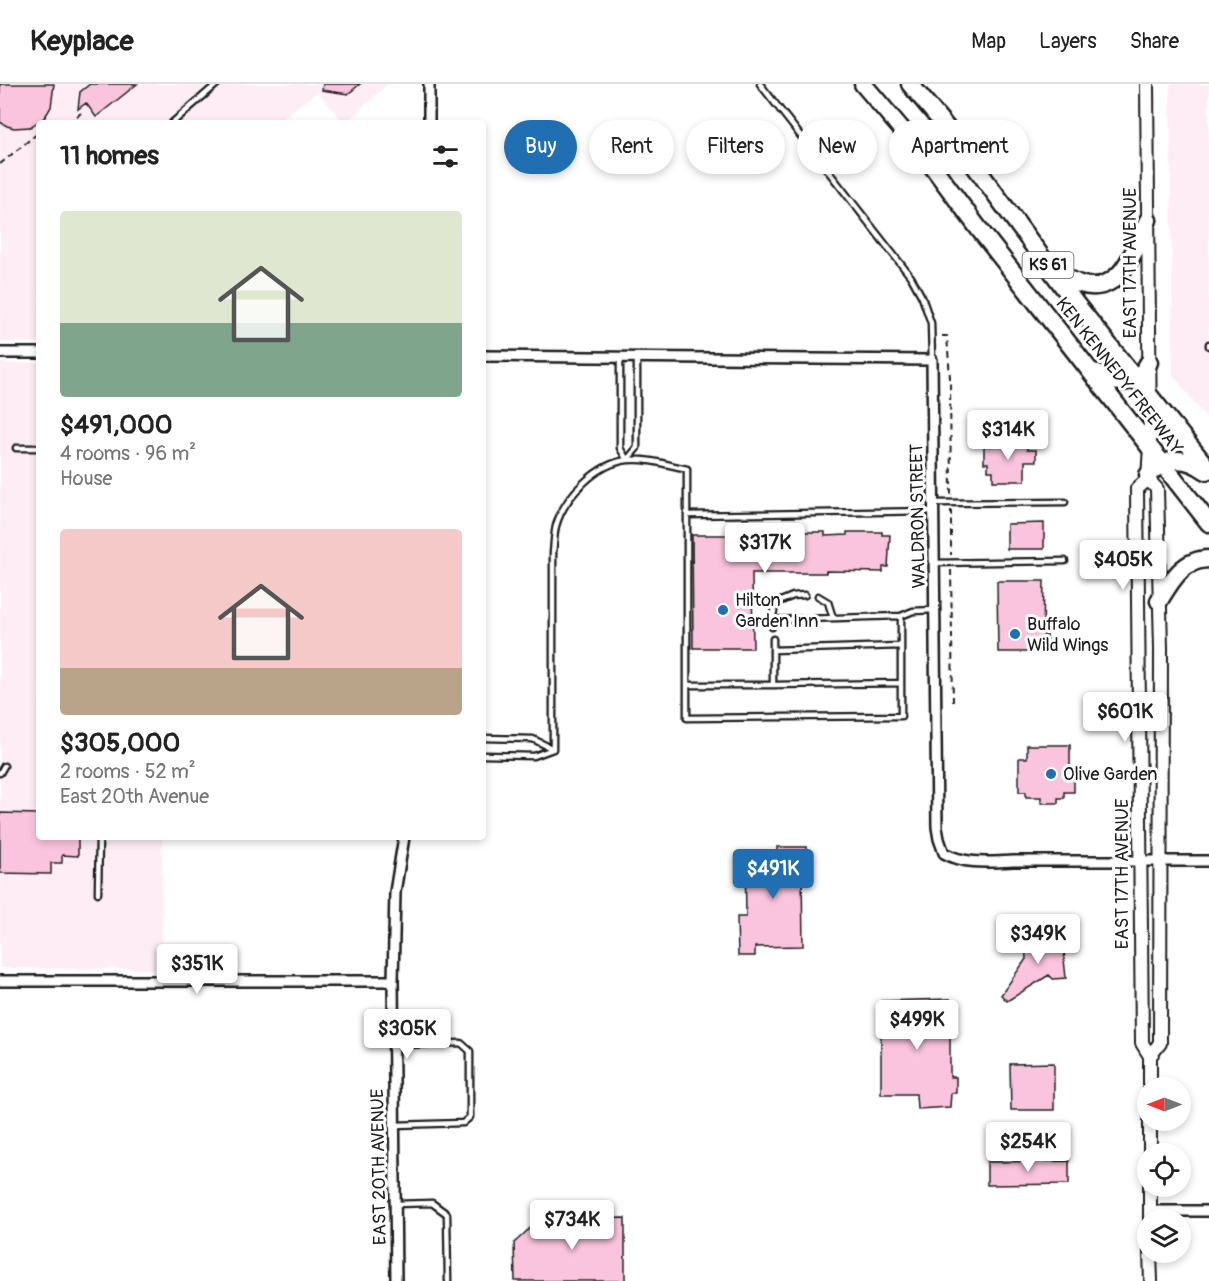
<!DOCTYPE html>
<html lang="en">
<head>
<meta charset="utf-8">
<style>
  :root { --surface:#fff; --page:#f2f2f2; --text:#222; --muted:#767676; --line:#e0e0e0; --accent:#1f6fb2 }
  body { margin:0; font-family:Pangolin,sans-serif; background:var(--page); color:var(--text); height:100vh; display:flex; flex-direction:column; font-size:22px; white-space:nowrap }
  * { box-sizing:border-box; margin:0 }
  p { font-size:20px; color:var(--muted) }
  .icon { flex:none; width:33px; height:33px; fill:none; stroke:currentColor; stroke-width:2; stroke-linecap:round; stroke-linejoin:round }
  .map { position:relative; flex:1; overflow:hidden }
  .panel { position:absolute; left:36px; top:36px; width:450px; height:720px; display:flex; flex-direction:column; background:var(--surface); border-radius:6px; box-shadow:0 3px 9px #0003 }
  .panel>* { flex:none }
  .top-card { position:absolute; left:504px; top:36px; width:570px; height:54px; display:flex; gap:12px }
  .needle { width:39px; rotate:270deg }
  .tools { position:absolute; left:1137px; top:993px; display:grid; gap:12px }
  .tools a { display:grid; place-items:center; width:54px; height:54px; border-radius:50%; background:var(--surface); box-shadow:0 3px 9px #0003; font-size:30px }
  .price { position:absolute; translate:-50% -51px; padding:0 14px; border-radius:6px; background:#fff; color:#222; font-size:20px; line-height:39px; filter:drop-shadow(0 2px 3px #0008) }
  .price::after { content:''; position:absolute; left:50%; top:36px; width:18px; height:14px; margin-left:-9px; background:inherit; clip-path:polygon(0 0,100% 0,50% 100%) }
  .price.current { background:var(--accent); color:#fff }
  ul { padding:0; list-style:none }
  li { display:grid; align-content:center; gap:12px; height:318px; padding:0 24px }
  li span { display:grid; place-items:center; height:186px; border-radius:6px; color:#555 }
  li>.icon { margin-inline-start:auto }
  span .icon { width:108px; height:108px; fill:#fffc; stroke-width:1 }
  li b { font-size:26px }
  h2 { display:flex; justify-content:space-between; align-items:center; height:72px; padding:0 24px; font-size:26px }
  .pill { padding:0 21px; border-radius:27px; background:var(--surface); box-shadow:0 3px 9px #0003; font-size:21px; line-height:54px }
  .pill.current { background:var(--accent); color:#fff }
  header { display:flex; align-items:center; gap:36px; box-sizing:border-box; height:84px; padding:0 30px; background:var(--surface); border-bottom:2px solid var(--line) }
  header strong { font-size:28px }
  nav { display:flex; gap:33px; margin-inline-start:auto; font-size:21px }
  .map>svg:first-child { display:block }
</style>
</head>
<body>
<header>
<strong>Keyplace</strong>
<nav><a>Map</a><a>Layers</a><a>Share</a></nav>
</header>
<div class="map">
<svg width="1209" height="1197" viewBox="0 0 1209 1197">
  <rect width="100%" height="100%" fill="#fff"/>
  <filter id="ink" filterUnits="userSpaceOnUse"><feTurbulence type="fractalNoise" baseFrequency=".0167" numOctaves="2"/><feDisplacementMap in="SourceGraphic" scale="12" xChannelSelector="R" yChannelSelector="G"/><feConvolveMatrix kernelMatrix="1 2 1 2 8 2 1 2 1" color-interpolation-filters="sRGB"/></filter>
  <g filter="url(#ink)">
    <path fill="#feedf5" d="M0,0H388L345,39L317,8L276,39H39V258H0Z
      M1170,0H1209V337L1173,291Z
      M0,279H39V753H162L161,885L0,884Z"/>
    <path fill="#fbc4de" stroke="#1c1c1c" stroke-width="1.5" d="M0,0H54L51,23L45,33L30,43L14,44L7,42L0,38Z
      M90,0H137L96,33L86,19L78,25L80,8Z
      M323,0H360L348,10L322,6Z
      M1004,357H1019V361H1027V366H1036V377H1025V397H993V387H988V379H984V362H994V359H1004Z
      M1044,439V465H1007V440Z
      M757,448H825V452L847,451V448H882V451H890L888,483H883V488L826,487V489H752L753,564H693L692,451H757Z
      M997,497H1044L1043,551H1047V568H998Z
      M1027,661H1070V684H1083V695H1074V708H1064V714H1058V719H1041V713H1026V708H1019V674H1027Z
      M0,729L39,730V753H78V772L62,771V779H51V790L0,789Z
      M777,763H806L807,789H802L803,862L755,863V872H738L737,833H746L745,768H777Z
      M1025,853L1045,856L1066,854L1064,875L1066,894L1053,895L1049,891L1007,917L1001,911L1026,875Z
      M950,915V993H956V1009H951L950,1023L917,1025L916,1010H881V917Z
      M1054,979V1026H1011L1010,980Z
      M1069,1077V1100L987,1101V1078Z
      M625,1134V1197H515L514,1159L540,1135Z"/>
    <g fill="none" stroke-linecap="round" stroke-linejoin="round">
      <defs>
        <path id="service" d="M760,0L911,193L922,213L931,239L932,276
          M172,39L217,0
          M1209,260V262
          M620,273V364L627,376L637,364V274
          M16,364H39
          M935,419L1065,418
          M687,431L933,427
          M935,479L1065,477
          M818,512L828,518L833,534
          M772,536L776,519L793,512L805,511
          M772,543V536L901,532L913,527L936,526
          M773,566L901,562
          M687,601V634L901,632V532
          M773,601L901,599
          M483,654L533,655L553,665L534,672L483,671
          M553,665V469C554,461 554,450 556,442C564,413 597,379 628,376C647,374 668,381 687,385V601H773V555
          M0,689L4,682
          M98,809L99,753
          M394,961L461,959L470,967V1033L463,1039L395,1041
          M396,1120L432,1119L447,1130L448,1197"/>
        <path id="minor" d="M429,0V39
          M0,269H39
          M483,272L932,276L937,743L939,755L944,769C966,781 989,778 1013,777H1209
          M0,897H393
          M1150,1127H1209
          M396,1197L393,897L395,808L404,753"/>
        <path id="tertiary" d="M1147,0L1150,362L1148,395L1157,405L1161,564L1160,959L1150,972
          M1148,395L1137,405L1142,959L1150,972V1004
          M1150,1036V1070
          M1150,1102V1136
          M1150,1168L1151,1197"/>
        <path id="trunk" d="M863,0L927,75L979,145L1209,439
          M910,0L950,48L1076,220L1209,386
          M1054,187C1062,191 1071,197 1080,200C1121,213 1135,165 1148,136
          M1094,288C1115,303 1137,302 1149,278
          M1148,391C1166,373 1185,371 1206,387
          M1159,517C1171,497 1183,475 1209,475"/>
      </defs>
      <use href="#service" stroke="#1c1c1c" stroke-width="9"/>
      <use href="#minor" stroke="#1c1c1c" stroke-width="14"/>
      <use href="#tertiary" stroke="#1c1c1c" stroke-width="16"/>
      <use href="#trunk" stroke="#1c1c1c" stroke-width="21"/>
      <path stroke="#1c1c1c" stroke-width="2" stroke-dasharray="6 4.5" stroke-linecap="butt" d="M69,39L81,29
        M0,80L38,49L39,51
        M942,252H947L950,294L951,411
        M951,426V471
        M951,486L953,618"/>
      <use href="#service" stroke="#fff" stroke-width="4.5"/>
      <use href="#minor" stroke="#fff" stroke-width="9"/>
      <use href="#tertiary" stroke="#fff" stroke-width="12"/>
      <use href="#trunk" stroke="#fff" stroke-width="16"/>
    </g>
  </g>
  <g fill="#1f6fb2" stroke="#fff" stroke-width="2">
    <circle cx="723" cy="526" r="6"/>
    <circle cx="1015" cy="550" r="6"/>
    <circle cx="1051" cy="690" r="6"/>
  </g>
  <g text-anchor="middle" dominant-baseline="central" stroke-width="6" stroke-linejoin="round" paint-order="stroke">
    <rect fill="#fff" stroke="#606060" stroke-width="1.5" x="1022.5" y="168" width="51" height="26" rx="4.5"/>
    <g font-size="16" font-weight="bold" fill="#1c1c1c">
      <text x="1048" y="181">KS 61</text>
    </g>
    <g font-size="18" fill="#1c1c1c" stroke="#fff">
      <text transform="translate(1130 179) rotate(-90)">EAST 17TH AVENUE</text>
      <text transform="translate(1119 292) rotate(52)">KEN KENNEDY FREEWAY</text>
      <text transform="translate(918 432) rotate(-91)">WALDRON STREET</text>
      <text transform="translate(1122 790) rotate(-90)">EAST 17TH AVENUE</text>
      <text transform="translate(379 1083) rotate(-91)">EAST 20TH AVENUE</text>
    </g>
    <g font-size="18" fill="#1c1c1c" stroke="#fff" text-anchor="start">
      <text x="735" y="516">Hilton<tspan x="735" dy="21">Garden Inn</tspan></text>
      <text x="1027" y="540">Buffalo<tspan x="1027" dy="21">Wild Wings</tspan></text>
      <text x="1063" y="690">Olive Garden</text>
    </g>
  </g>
</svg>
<div class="tools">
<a><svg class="needle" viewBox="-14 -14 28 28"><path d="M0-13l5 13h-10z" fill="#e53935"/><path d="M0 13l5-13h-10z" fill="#767676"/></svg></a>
<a><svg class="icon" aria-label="locate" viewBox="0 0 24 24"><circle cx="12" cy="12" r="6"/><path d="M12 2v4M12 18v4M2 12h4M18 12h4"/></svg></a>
<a><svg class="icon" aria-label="layers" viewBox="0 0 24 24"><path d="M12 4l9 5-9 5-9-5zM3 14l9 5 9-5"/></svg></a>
</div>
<b class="price" style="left:1008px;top:377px">$314K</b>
<b class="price" style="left:765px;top:490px">$317K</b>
<b class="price" style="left:1123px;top:507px">$405K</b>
<b class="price" style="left:1125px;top:659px">$601K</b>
<b class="price current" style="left:773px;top:816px">$491K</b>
<b class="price" style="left:1038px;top:881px">$349K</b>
<b class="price" style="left:197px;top:911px">$351K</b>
<b class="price" style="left:917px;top:967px">$499K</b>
<b class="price" style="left:407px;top:976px">$305K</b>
<b class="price" style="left:1028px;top:1089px">$254K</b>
<b class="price" style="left:572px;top:1167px">$734K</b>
<div class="top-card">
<a class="pill current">Buy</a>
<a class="pill">Rent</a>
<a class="pill">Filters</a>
<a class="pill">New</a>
<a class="pill">Apartment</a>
</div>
<section class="panel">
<h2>11 homes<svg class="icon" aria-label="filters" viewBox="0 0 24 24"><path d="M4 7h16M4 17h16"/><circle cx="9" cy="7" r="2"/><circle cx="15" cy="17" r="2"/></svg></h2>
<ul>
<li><span style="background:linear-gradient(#dfe7d0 60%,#7fa58c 0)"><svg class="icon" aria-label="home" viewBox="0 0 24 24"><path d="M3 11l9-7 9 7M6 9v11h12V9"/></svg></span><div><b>$491,000</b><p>4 rooms · 96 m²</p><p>House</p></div></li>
<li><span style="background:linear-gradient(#f6c9c9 75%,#b9a48a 0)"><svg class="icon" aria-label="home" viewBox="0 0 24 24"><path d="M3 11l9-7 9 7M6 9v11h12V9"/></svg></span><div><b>$305,000</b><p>2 rooms · 52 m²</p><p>East 20th Avenue</p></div></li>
</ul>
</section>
</div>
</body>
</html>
